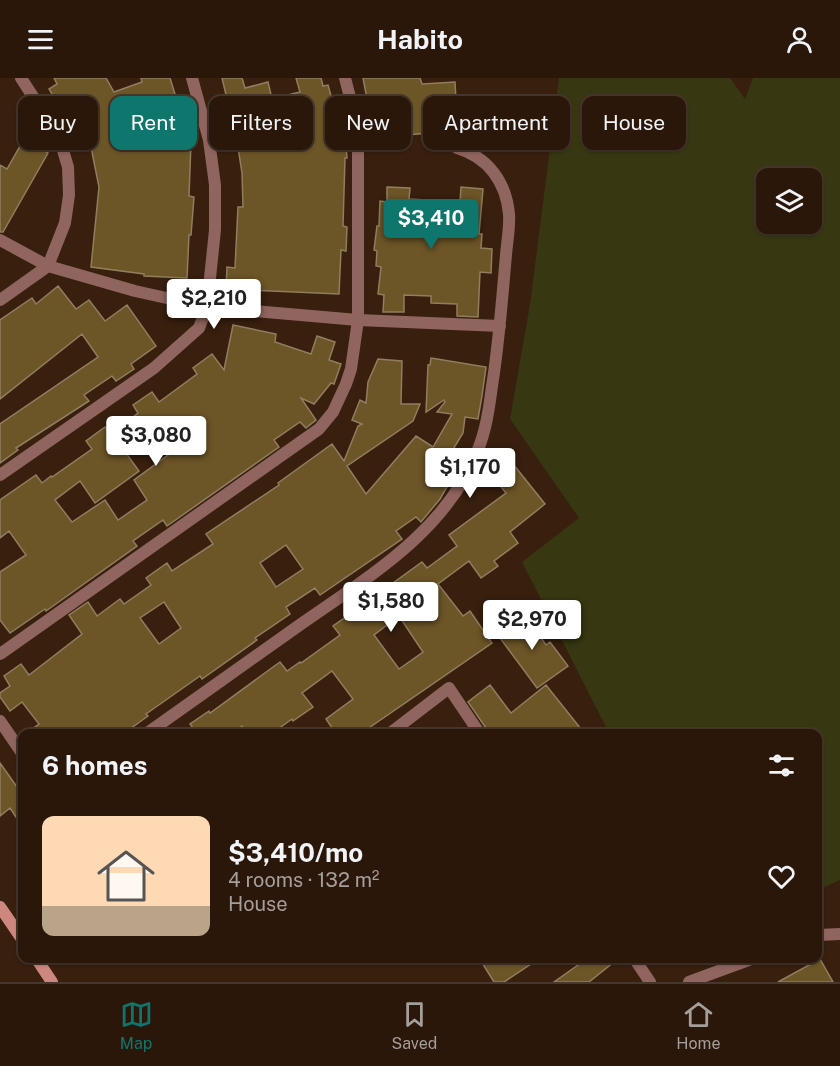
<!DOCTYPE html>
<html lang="en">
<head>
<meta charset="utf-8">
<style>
  :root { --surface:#2a170a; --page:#362418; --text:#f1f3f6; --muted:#a59f9c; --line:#46362b; --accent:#0f766e }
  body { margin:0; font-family:"Public Sans",sans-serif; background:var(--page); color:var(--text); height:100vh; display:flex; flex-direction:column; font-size:22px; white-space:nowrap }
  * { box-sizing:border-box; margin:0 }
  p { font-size:20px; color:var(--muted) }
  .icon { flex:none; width:33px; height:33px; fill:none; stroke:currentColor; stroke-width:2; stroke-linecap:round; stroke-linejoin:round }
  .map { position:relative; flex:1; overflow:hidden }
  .details { position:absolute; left:18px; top:651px; width:804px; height:234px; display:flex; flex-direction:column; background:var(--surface); border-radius:12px; box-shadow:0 2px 4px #0004,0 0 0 2px var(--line) }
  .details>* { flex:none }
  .guide { position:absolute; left:18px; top:18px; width:804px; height:54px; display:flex; gap:12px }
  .fabs { position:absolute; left:756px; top:90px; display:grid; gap:12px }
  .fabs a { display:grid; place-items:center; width:66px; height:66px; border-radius:12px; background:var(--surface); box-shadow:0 2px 4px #0004,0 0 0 2px var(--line); font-size:30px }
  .price { position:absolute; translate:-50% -51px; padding:0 14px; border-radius:6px; background:#fff; color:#222; font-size:20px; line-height:39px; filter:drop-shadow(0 2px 3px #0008) }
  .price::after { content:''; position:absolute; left:50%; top:36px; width:18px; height:14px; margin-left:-9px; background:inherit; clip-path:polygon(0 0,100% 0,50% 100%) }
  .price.on { background:var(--accent); color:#fff }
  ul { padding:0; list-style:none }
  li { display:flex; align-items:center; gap:18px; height:150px; padding:0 24px }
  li+li { border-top:2px solid var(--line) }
  li span { display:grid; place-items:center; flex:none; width:168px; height:120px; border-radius:12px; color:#555 }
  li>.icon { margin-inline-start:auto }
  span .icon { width:72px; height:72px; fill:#fffc; stroke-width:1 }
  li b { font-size:26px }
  h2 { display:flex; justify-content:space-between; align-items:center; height:72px; padding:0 24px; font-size:26px }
  .tag { padding:0 21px; border-radius:12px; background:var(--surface); box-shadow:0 2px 4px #0004,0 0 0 2px var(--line); font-size:21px; line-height:54px }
  .tag.on { background:var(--accent); color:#fff }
  header { display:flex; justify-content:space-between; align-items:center; height:78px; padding:0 24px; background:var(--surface); font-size:27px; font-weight:700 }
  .dock { display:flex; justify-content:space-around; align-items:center; height:84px; border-top:2px solid var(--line); background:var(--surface); font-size:16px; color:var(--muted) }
  .dock a { display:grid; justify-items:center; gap:3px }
  .dock .on { color:var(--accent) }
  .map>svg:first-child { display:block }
</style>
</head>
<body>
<header><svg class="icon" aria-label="menu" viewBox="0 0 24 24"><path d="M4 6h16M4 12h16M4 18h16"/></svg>Habito<svg class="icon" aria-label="person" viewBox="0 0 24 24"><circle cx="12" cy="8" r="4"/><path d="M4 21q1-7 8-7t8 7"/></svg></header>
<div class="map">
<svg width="840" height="904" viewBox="0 0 840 904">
  <rect width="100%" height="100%" fill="#381f0e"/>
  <path fill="#373712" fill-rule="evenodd" d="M559,0H730L745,21L753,0H840V802L818,812V656L609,655L522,484L579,440L510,341L530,226ZM766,100H812V146H766Z"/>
  <path fill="#6c5527" stroke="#8f7e60" stroke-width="1.5" fill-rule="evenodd" d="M54,0H106L114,14L142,4L141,0H170L175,16L173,17L178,42L192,39L196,63L191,64L189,118L194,119L191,157H189L187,200L144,198V196L91,189L99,109L90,64L76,68L65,31L62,33L49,11L57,6Z
    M222,0H242L245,10L268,4L272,21L300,14L296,0H321L323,8L328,7L334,28L335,56L345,55L347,80H345L343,148L347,149L346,173L341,172L339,216L226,211L227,189L235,190L238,129H243L242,95L233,38H231Z
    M363,0H420L422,6L455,4L456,22L470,21L471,43L427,46L428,55L374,60L370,20L367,21Z
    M24,61L48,75L3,154H0V87L7,91Z
    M387,109L410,110L409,121L460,124L461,109L483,111L479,156H482L481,170L492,171L491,195L480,194L478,239L457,238V226L431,225V218L404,217V234H383L384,217L378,216L381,189L376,188L377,173L374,172L377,148H379L380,123L387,124Z
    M58,208L76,231L89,222L105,243L127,227L156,268L131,286L134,291L116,303L112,298L84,317L89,323L16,370L18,372L0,385V346L98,279L82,256L0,321V242L32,220L36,226Z
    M233,247L276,256L275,264L311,276L317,258L335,264L329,282L341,286L334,306L331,305L314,326L301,320L316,342L306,350L300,344L274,362L279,369L167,448L163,442L133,463L137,468L46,533L45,531L10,555L0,542V494L26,477L9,453L0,460V422L36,397L42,405L51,398L52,399L92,371L86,363L105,349L110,355L123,347L138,335L133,327L152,314L159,324L197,296L193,290L212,276L224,292ZM150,351L168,377L134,402L147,422L118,442L105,422L72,444L55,422L80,403L95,425L139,393L123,371Z
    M431,280L486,289L482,318L478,341L465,339L463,355L449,378L461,385L440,421L421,444L416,439L396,453L402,461L320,517L315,510L286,529L290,536L255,560L257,562L202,601L200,598L146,636L148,638L123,656H25L39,646L22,624L10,633L0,619V615L10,608L4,598L21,586L29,597L82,556L69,537L88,524L97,538L120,521L124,526L151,507L146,500L167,485L172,493L213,466L206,456L279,407L278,405L332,366L344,383L358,348L362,346L352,342L360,322L366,325L368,304L378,281L402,283L401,326H420L413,343L347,388L366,416L416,358L433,369L452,336L437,334L445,324L444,322L426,334L428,287H430ZM286,467L303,491L276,509L260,485ZM164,524L181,550L159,566L140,540Z
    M501,371L545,426L510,454L518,465L494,483L498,488L481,500L469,483L438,506L463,538L470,533L492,565L360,656H336L326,641L353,621L332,593L302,615L313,629L293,643L292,641L271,656H248L242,648L232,656H197L190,646L209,633L210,635L280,584L287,593L300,584L301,585L340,557L333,548L353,534L358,540L387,521L382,513L422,484L427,490L457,468L449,457L506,415L482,385ZM399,538L423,574L399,591L374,557Z
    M524,536L546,567L550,564L568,588L537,610L497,556Z
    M490,607L511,635L546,607L585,656H490L468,624Z
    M0,685L22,716V748L10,730L0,738Z
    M479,880H540L504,904H494Z
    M588,880H619L589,904H554Z
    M820,881L833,904H778Z"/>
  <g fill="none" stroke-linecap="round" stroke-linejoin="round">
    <path stroke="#90645f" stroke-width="12" d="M0,162L48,188L135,213L207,229L358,242L500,248
      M0,222L48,188L65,145L69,117L68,89L59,59L21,0
      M0,397L154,290L199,250L207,229L215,152V107L209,62L192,0
      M0,576L319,351L333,334L346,306L351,291L358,242V73L354,35L345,0
      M0,643L22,675
      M146,656C195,621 245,586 294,551C363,502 445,456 477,374C486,353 489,331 492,308C499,265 502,221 506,177C507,164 510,149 509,136C506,104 488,79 457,70
      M389,656L449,610L480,656
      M818,857L840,856
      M634,880L650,904
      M689,904L754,880"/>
    <path stroke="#cd877e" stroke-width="12" d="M0,829L22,861
      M36,880L52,904"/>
  </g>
</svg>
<div class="fabs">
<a><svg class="icon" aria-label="layers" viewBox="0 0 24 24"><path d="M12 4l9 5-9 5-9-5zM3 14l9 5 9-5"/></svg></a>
</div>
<b class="price on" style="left:431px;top:172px">$3,410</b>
<b class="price" style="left:214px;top:252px">$2,210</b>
<b class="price" style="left:156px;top:389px">$3,080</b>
<b class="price" style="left:470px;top:421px">$1,170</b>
<b class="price" style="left:391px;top:555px">$1,580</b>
<b class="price" style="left:532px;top:573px">$2,970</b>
<div class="guide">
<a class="tag">Buy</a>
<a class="tag on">Rent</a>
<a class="tag">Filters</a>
<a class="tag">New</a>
<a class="tag">Apartment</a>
<a class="tag">House</a>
</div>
<section class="details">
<h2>6 homes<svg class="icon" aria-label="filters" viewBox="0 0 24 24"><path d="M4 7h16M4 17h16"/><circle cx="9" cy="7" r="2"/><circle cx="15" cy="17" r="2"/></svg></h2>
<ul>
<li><span style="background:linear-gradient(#ffd9b3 75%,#b9a48a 0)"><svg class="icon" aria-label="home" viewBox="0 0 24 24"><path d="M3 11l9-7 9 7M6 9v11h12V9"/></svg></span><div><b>$3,410/mo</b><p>4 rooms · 132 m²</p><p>House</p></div><svg class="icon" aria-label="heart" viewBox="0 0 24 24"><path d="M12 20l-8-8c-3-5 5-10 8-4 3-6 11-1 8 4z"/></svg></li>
</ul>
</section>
</div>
<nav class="dock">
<a class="on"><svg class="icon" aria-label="map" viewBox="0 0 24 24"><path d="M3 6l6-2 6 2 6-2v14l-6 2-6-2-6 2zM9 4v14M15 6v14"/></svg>Map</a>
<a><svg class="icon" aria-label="saved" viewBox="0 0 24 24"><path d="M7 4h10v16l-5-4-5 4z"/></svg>Saved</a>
<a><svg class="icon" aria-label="home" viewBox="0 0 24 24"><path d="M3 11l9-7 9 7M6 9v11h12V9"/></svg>Home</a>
</nav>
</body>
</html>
